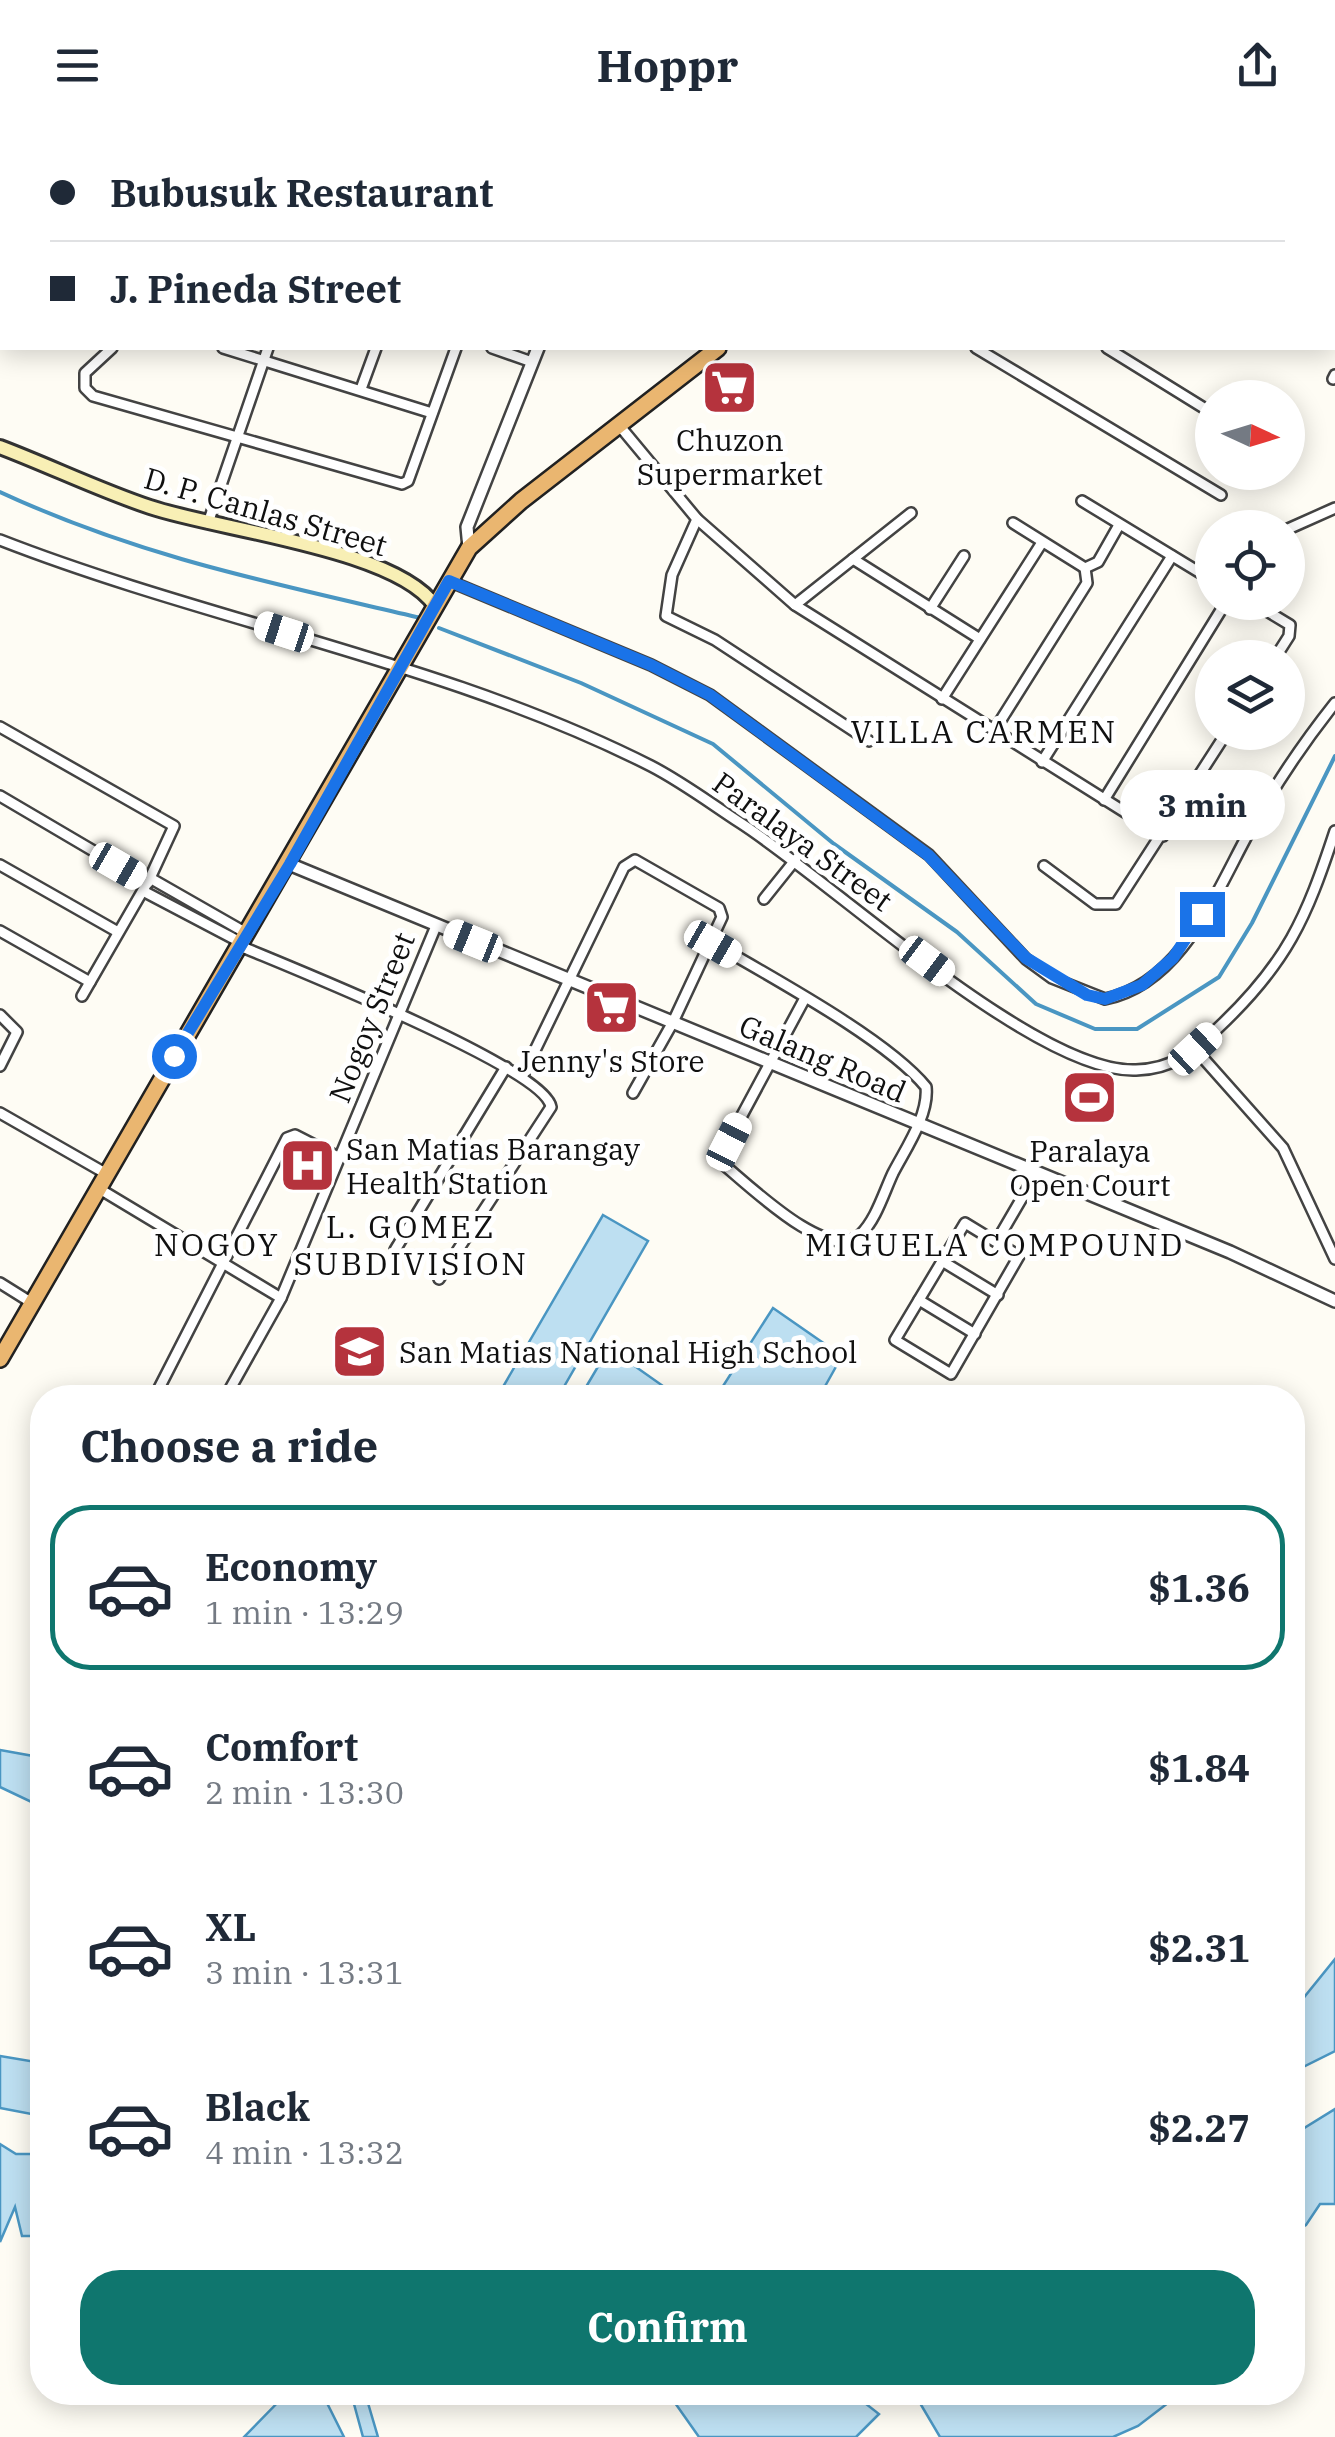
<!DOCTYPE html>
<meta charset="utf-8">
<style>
:root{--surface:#fff;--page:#f6f6f7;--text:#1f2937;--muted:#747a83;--line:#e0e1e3;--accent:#0f766e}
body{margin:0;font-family:"IBM Plex Serif",serif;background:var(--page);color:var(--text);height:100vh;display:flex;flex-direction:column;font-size:38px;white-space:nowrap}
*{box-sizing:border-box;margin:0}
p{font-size:32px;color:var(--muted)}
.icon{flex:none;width:55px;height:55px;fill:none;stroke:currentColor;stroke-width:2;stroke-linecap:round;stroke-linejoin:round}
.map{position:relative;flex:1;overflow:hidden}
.drawer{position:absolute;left:30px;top:1255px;width:1275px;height:1020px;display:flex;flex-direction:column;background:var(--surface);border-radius:40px;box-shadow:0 5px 25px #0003}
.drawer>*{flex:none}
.hud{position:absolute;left:0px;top:0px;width:1335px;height:220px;box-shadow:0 5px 25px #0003;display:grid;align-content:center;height:220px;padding:0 50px;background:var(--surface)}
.needle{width:65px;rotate:94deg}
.buttons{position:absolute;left:1195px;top:250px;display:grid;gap:20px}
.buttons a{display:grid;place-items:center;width:110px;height:110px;border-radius:50%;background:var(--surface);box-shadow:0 5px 25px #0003;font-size:50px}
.end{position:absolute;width:45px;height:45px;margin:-22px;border:12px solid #1a73e8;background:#fff;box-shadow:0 0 0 5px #fff}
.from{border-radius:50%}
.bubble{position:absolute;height:70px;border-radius:35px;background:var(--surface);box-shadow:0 5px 25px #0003;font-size:32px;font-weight:800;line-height:70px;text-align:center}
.car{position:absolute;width:30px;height:60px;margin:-30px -15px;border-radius:12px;box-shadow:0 0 8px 2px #0007;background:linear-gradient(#fff 24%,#345 0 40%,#fff 0 76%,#345 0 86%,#fff 0)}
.hud b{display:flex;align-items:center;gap:35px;height:95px;font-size:38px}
.hud b+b{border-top:2px solid var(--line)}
.hud i{width:25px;height:25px;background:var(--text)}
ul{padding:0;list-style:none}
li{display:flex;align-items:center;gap:30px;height:165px;margin:0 20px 15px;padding:0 30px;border:5px solid transparent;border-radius:40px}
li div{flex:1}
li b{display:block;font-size:38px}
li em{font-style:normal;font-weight:800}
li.current{border-color:var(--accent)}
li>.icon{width:90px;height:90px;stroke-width:1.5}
h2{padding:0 50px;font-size:45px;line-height:120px}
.button{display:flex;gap:20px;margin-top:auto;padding:20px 50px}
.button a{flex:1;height:115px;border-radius:40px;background:var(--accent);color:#fff;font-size:40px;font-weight:800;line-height:115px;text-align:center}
header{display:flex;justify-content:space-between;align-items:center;height:130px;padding:0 50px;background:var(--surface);font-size:45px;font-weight:800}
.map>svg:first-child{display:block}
.pitch{fill:#e5eed1}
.water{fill:#bddff1;stroke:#4a96c2;stroke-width:2.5}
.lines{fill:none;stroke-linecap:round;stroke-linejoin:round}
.stream{stroke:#4a96c2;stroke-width:4}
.minor-casing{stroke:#434343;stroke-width:14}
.tertiary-casing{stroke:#434343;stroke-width:16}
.secondary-casing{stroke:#323232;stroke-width:18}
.trunk-casing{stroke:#212121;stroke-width:20}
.minor{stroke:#fff;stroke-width:9}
.tertiary{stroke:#fff;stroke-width:11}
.secondary{stroke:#f8efb5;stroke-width:12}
.trunk{stroke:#eab670;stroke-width:15}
.route{stroke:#1a73e8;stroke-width:12}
.labels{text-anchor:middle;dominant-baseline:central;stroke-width:10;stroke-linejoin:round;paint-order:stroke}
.poi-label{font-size:30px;fill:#101010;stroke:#fff}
.street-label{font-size:30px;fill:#101010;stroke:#fff}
.neighbourhood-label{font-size:32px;letter-spacing:2.5px;fill:#101010;stroke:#fff}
</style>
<header><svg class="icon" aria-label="menu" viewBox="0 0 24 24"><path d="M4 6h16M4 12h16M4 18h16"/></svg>Hoppr<svg class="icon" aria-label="share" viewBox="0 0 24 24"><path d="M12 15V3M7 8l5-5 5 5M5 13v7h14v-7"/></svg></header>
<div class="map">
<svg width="1335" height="2307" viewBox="0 0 1335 2307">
<rect width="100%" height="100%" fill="#fefcf4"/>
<!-- pitch -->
<polygon class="pitch" points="1087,942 1108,949 1092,994 1071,986"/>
<!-- water -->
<g class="water">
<polygon points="603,1085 648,1111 558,1267 497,1267"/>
<polygon points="773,1178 842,1226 819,1267 716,1267"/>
<polygon points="609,1218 663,1256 656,1267 580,1267"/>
<polygon points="0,1620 33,1626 42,1640 42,1677 0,1657"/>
<polygon points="1335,1829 1335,1921 1293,1942 1293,1881"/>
<polygon points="0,1926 42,1933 42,1986 0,1978"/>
<polygon points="1335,1979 1335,2074 1320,2074 1306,2095 1293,2102 1293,2005"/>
<polygon points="0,2014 16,2024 42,2024 42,2123 31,2106 22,2106 15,2077 0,2112"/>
<polygon points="288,2262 322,2263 344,2307 244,2307"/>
<polygon points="351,2263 365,2263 378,2307 363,2307"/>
<polygon points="668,2263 862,2263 861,2270 879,2284 856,2307 699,2307"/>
<polygon points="914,2263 1181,2263 1138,2296 1113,2307 940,2307"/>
</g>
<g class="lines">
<!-- stream -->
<g class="stream">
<path d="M0,362C140,427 272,453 421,488"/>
<polyline points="439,498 581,553 713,614 834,714 957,802 1036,874 1095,899 1137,899 1219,847 1252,793 1335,626"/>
</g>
<defs>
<g id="minor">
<polyline points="16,0 18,2"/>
<polyline points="140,0 142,2"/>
<polyline points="334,2 336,0"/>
<polyline points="443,2 445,0"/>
<polyline points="0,82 2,80"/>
<polyline points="1332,140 1335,141"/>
<polyline points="1332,208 1335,209"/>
<polyline points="112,218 85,243 85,258 93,266 402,354 408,351 456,218"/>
<polyline points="223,218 432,283"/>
<polyline points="492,218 532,232"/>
<polyline points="976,218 1221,365"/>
<polyline points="1107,218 1212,283"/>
<polyline points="1333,249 1335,245"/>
<polyline points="361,259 376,218"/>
<polyline points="618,294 697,389 795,475 1163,706"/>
<polyline points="1082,371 1212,450"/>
<polyline points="697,389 672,445 666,486 715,510 869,611"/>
<polyline points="208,393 268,218"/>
<polyline points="1013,393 1085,438 1098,432 1119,395"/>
<polyline points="1288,399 1335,378"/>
<path d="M0,410C213,493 446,532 651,636C682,652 710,673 739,692C829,749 1036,944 1136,940C1173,939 1193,922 1218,898C1287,833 1306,789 1335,701"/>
<polyline points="853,429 980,509"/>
<path d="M449,451L651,535L710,565L929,725L1026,829L1052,848L1105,869C1189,852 1221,746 1261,681C1283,643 1308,607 1335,573"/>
<polyline points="1252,472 1290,495 1289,506 1275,528"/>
<polyline points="795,475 911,383"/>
<polyline points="930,479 964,426"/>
<polyline points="942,569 1041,414"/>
<polyline points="0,597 174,696 150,748 82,866"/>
<polyline points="994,601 1087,453 1085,438"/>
<polyline points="1042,632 1172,426"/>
<polyline points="0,666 148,753"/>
<polyline points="1104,670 1226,472"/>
<polyline points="0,735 118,802"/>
<polyline points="1044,736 1095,774 1116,774 1227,602"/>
<polyline points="150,748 248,804"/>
<polyline points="143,761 242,813"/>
<polyline points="764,769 796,729"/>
<polyline points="0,801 90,852"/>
<path d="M713,813C769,846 887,909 926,957C929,985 906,1018 893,1043C884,1062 876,1090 860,1105C827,1134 746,1052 718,1030L805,868"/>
<path d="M240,816C287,836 545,938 551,977L439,1149"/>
<polyline points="0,885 17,902 0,936"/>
<polyline points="1195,919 1283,1018 1335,1129"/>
<polyline points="523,945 624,737 635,730 719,778 722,787 673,892 633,963"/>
<polyline points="0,983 105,1043"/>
<polyline points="98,1058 281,1168"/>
<polygon points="965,1093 1019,1126 951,1244 895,1210"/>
<polyline points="998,1109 1037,1042"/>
<polyline points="395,1120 506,937"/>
<polyline points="942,1131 998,1165"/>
<polyline points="0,1153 32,1173"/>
<polyline points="919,1170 975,1204"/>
<polyline points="154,1268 287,1008 295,1005 340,1028"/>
<polyline points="225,1268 281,1168 436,796"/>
</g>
<g id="tertiary">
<polyline points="624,2 625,0"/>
<polyline points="469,418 467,397 538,218"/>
<polyline points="289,734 1230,1122 1335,1171"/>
</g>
<path id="secondary" d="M0,317C50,336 99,360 150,377C218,400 397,419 435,476"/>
<g id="trunk">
<polyline points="999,2 1002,0"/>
<polyline points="0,1229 469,418 521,371 718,218"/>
</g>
</defs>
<!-- minor casing -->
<use href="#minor" class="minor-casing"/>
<!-- tertiary casing -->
<use href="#tertiary" class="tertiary-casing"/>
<!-- secondary casing -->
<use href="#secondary" class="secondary-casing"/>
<!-- trunk casing -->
<use href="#trunk" class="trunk-casing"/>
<!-- minor -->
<use href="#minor" class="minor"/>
<!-- tertiary -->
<use href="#tertiary" class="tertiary"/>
<!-- secondary -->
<use href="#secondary" class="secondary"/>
<!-- trunk -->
<use href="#trunk" class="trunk"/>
</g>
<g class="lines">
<!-- route -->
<polyline class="route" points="174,926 290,734 449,451 651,535 710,565 928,725 1026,828 1087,865 1105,869 1142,855 1173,828 1202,784"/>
</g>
<!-- icons -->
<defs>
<symbol id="supermarket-square" viewBox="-11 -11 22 22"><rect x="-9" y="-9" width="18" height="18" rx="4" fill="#b5333d" stroke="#fff"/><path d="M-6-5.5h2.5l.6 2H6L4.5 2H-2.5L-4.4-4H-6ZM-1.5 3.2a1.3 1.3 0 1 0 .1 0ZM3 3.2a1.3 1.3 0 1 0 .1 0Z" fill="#fff"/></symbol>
<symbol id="stadium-square" viewBox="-11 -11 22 22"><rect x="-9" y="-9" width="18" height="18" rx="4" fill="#b5333d" stroke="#fff"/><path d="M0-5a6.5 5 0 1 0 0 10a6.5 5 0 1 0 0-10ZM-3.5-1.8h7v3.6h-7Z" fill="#fff"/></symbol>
<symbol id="hospital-square" viewBox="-11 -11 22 22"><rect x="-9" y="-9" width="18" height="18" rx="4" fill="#b5333d" stroke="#fff"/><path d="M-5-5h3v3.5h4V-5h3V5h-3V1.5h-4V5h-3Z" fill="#fff"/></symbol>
<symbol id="school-square" viewBox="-11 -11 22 22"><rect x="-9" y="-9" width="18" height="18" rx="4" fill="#b5333d" stroke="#fff"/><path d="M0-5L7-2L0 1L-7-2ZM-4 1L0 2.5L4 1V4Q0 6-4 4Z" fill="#fff"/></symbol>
</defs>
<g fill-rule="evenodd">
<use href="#supermarket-square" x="698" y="226" width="63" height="63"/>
<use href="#supermarket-square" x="580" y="846" width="63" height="63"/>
<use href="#stadium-square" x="1058" y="936" width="63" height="63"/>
<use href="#hospital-square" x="276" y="1004" width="63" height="63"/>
<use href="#school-square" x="328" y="1190" width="63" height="63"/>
</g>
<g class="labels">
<!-- poi labels -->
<g class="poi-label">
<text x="730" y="309">Chuzon<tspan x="730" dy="34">Supermarket</tspan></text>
<text x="611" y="930">Jenny's Store</text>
<text x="346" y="1018" text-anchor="start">San Matias Barangay<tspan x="346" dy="34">Health Station</tspan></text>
<text x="1090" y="1020">Paralaya<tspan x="1090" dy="34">Open Court</tspan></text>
<text x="399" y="1221" text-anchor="start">San Matias National High School</text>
</g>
<!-- street labels -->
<g class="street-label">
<text transform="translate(266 381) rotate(16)">D. P. Canlas Street</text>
<text transform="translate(803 711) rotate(36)">Paralaya Street</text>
<text transform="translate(371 887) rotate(-68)">Nogoy Street</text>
<text transform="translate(823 928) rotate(23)">Galang Road</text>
</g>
<!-- neighbourhood labels -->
<g class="neighbourhood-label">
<text x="984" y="601">VILLA CARMEN</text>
<text x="411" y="1096">L. GOMEZ<tspan x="411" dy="37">SUBDIVISION</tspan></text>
<text x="217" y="1114">NOGOY</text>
<text x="995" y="1114">MIGUELA COMPOUND</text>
</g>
</g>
</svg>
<div class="buttons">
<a><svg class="needle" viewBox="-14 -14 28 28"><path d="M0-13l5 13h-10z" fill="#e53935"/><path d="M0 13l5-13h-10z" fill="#747a83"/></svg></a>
<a><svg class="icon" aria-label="locate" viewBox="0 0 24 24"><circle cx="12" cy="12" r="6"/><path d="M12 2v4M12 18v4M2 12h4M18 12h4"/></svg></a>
<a><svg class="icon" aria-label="layers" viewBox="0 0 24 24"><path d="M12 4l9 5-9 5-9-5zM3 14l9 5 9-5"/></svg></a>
</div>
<i class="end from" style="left:174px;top:926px"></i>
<i class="end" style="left:1202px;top:784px"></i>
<div class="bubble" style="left:1120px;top:640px;width:165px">3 min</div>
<i class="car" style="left:284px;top:502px;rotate:288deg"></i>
<i class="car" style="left:118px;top:736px;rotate:120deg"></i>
<i class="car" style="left:473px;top:811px;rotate:292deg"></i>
<i class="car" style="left:713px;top:814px;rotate:120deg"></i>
<i class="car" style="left:927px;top:831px;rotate:127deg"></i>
<i class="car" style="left:1195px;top:919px;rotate:47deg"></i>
<i class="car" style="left:729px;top:1012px;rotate:27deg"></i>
<div class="hud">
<b><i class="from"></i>Bubusuk Restaurant</b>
<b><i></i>J. Pineda Street</b>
</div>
<section class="drawer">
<h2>Choose a ride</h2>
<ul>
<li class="current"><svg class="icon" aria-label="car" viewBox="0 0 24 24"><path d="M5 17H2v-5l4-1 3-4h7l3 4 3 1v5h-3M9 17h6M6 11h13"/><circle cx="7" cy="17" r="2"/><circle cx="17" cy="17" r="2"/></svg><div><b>Economy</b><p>1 min · 13:29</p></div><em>$1.36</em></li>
<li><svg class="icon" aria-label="car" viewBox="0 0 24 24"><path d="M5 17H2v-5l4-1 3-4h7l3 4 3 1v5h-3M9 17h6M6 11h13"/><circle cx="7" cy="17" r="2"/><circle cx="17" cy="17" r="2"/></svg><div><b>Comfort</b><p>2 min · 13:30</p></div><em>$1.84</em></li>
<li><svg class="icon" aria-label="car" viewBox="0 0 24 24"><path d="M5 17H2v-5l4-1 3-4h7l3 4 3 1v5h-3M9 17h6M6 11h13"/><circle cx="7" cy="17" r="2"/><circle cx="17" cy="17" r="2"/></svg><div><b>XL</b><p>3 min · 13:31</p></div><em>$2.31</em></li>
<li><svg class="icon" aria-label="car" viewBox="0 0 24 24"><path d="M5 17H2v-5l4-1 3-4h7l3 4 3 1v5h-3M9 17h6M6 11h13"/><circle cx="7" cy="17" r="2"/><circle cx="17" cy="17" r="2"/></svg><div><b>Black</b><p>4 min · 13:32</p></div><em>$2.27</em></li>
</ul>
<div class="button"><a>Confirm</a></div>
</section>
</div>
